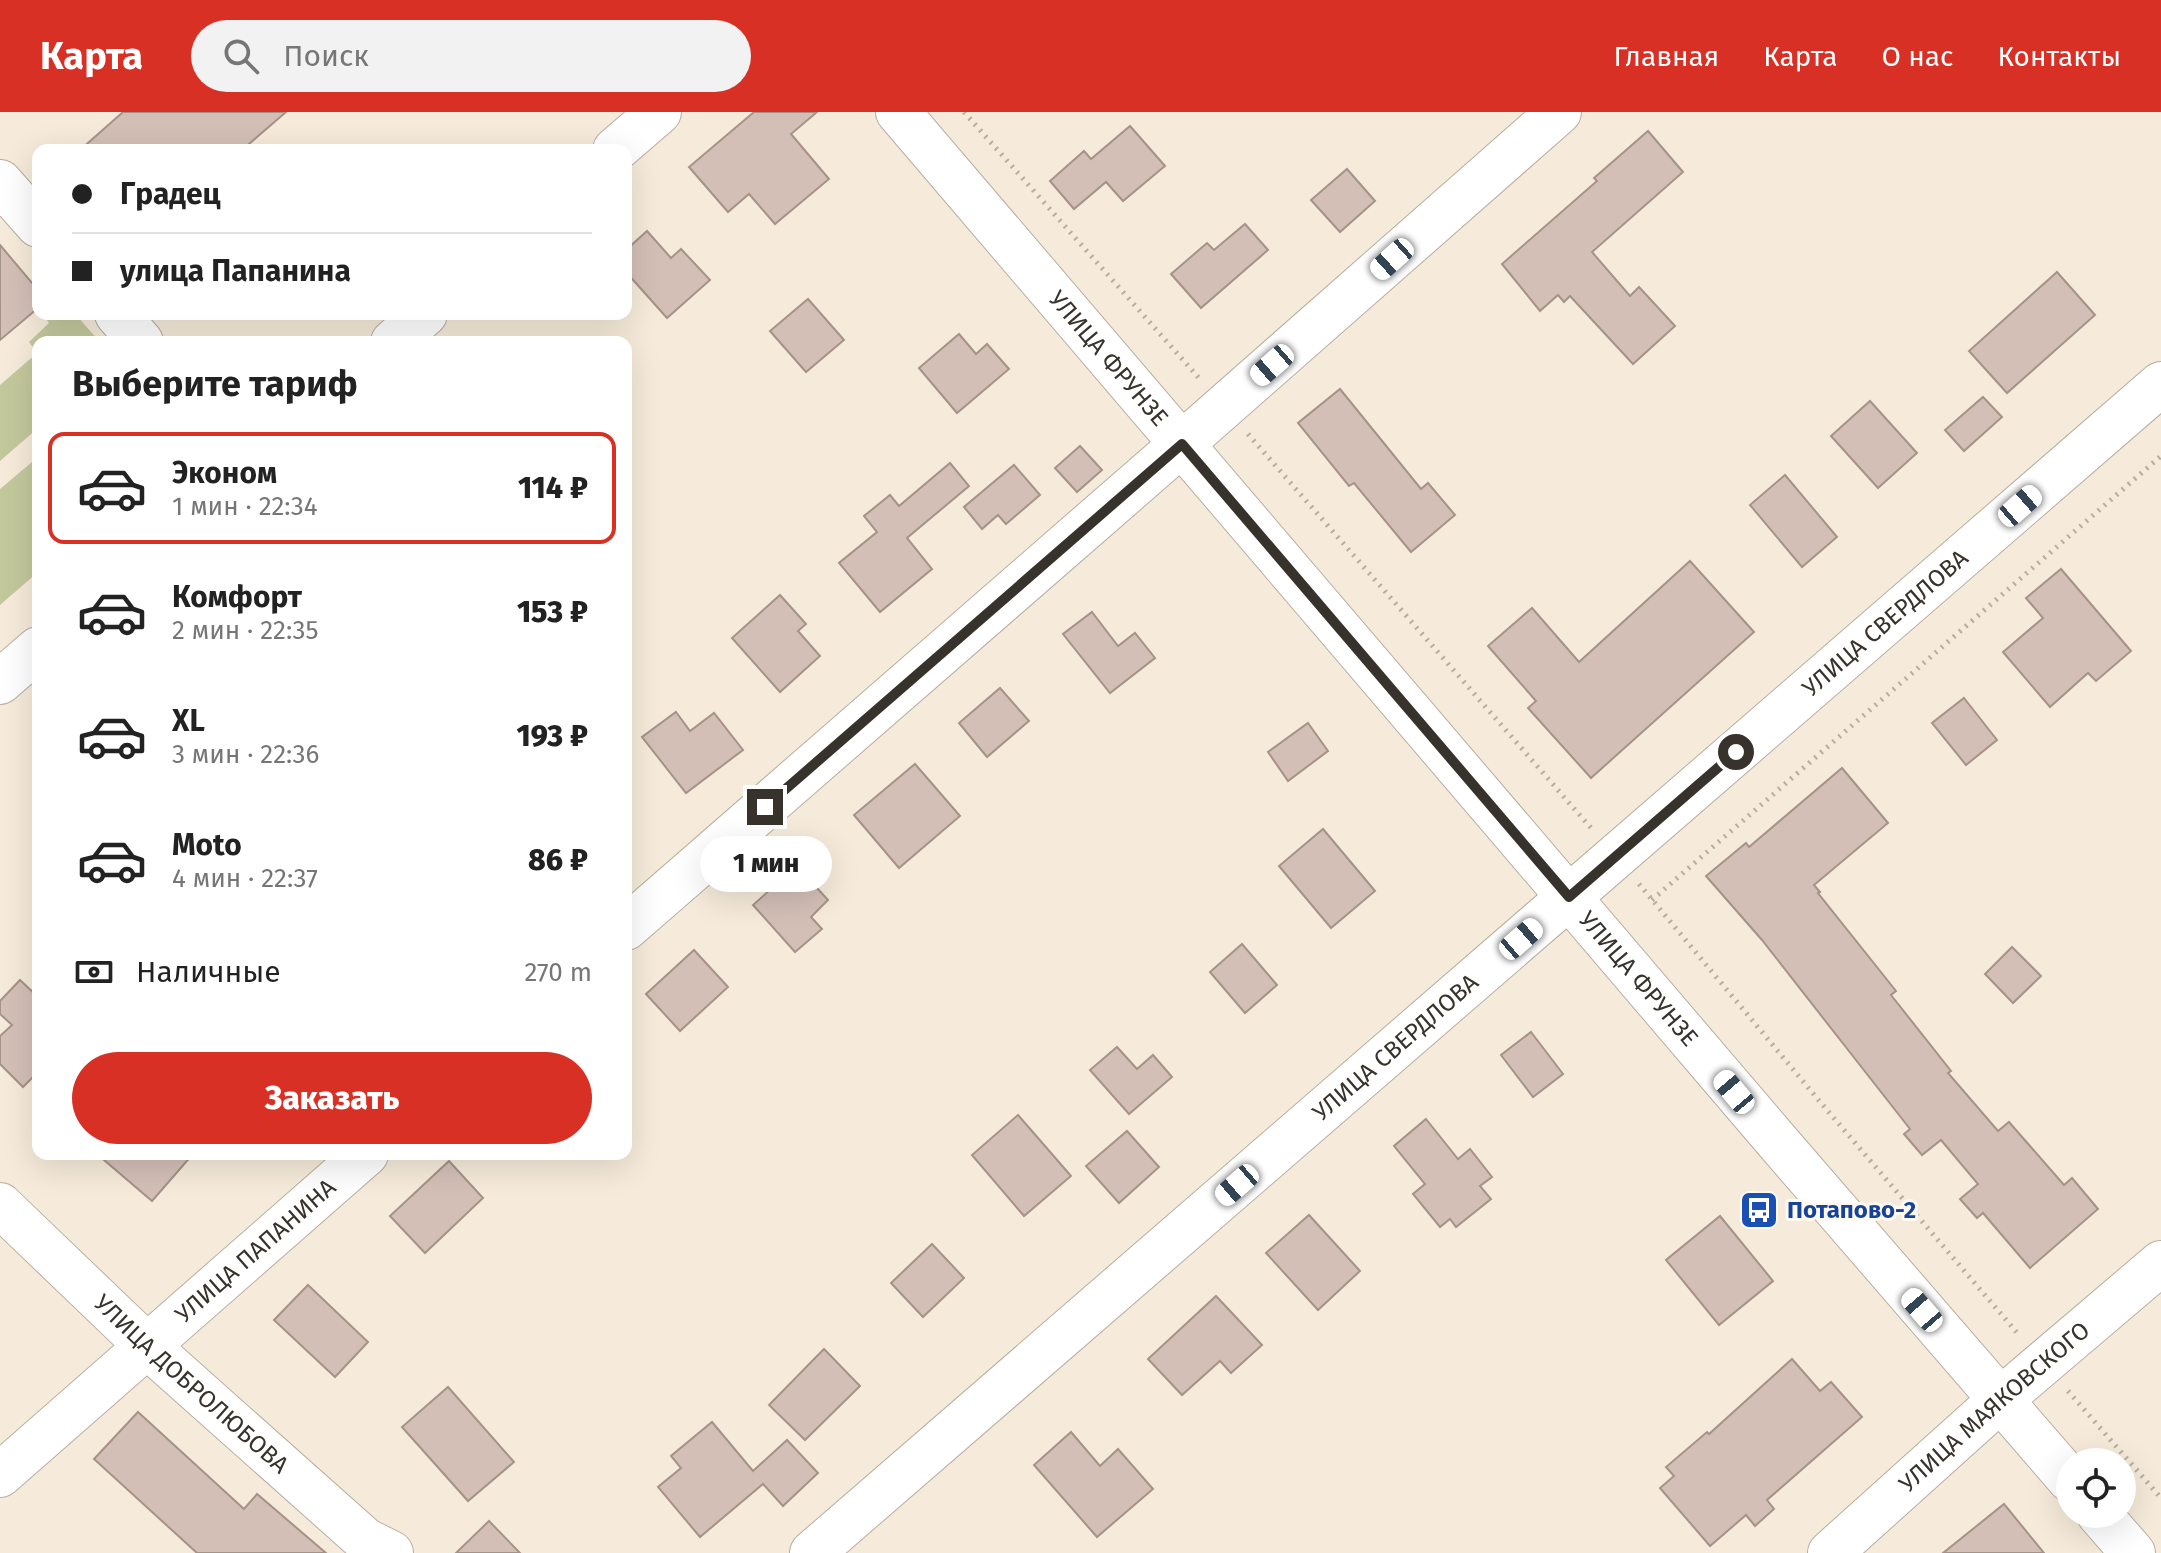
<!DOCTYPE html>
<html lang="ru">
<meta charset="utf-8">
<style>
:root{--surface:#fff;--page:#f2f2f2;--text:#222;--muted:#767676;--line:#e0e0e0;--accent:#d93025}
body{margin:0;font-family:"Fira Sans",sans-serif;background:var(--page);color:var(--text);height:100vh;display:flex;flex-direction:column;font-size:30px;white-space:nowrap}
*{box-sizing:border-box;margin:0}
p{font-size:26px;color:var(--muted)}
.icon{flex:none;width:44px;height:44px;fill:none;stroke:currentColor;stroke-width:2;stroke-linecap:round;stroke-linejoin:round}
.map{position:relative;flex:1;overflow:hidden}
.drawer{position:absolute;left:32px;top:224px;width:600px;height:824px;display:flex;flex-direction:column;background:var(--surface);border-radius:16px;box-shadow:0 8px 32px #0002}
.drawer>*{flex:none}
.guide{position:absolute;left:32px;top:32px;width:600px;height:176px;border-radius:16px;box-shadow:0 8px 32px #0002;display:grid;align-content:center;height:176px;padding:0 40px;background:var(--surface)}
.fabs{position:absolute;left:2056px;top:1336px;display:grid;gap:16px}
.fabs a{display:grid;place-items:center;width:80px;height:80px;border-radius:50%;background:var(--surface);box-shadow:0 8px 32px #0002;font-size:40px}
.end{position:absolute;width:36px;height:36px;margin:-18px;border:10px solid #37332c;background:#fff;box-shadow:0 0 0 4px #fff}
.from{border-radius:50%}
.bubble{position:absolute;height:56px;border-radius:28px;background:var(--surface);box-shadow:0 8px 32px #0002;font-size:26px;font-weight:800;line-height:56px;text-align:center}
.car{position:absolute;width:24px;height:48px;margin:-24px -12px;border-radius:10px;box-shadow:0 0 6px 2px #0007;background:linear-gradient(#fff 24%,#345 0 40%,#fff 0 76%,#345 0 86%,#fff 0)}
.guide b{display:flex;align-items:center;gap:28px;height:76px;font-size:30px}
.guide b+b{border-top:2px solid var(--line)}
.guide i{width:20px;height:20px;background:var(--text)}
ul{padding:0;list-style:none}
li{display:flex;align-items:center;gap:24px;height:112px;margin:0 16px 12px;padding:0 24px;border:4px solid transparent;border-radius:16px}
li div{flex:1}
li b{display:block;font-size:30px}
li em{font-style:normal;font-weight:800}
li.current{border-color:var(--accent)}
li>.icon{width:72px;height:72px;stroke-width:1.5}
h2{padding:0 40px;font-size:36px;line-height:96px}
.pay{display:flex;align-items:center;gap:20px;height:88px;padding:0 40px;font-size:30px}
.pay p{margin-inline-start:auto}
.action{display:flex;gap:16px;margin-top:auto;padding:16px 40px}
.action a{flex:1;height:92px;border-radius:48px;background:var(--accent);color:#fff;font-size:32px;font-weight:800;line-height:92px;text-align:center}
header{display:flex;align-items:center;gap:48px;box-sizing:border-box;height:112px;padding:0 40px;background:var(--accent);color:#fff}
header strong{font-size:38px}
nav{display:flex;gap:44px;margin-inline-start:auto;font-size:28px}
.search{width:560px;height:72px;background:var(--page);display:flex;align-items:center;gap:20px;box-sizing:border-box;padding:0 28px;border-radius:44px;color:var(--muted);font-size:30px}
.map>svg:first-child{display:block}
.green{fill:#c3c89c}
.building{fill:#d3bfb6;stroke:#a59289;stroke-width:2}
.lines{fill:none;stroke-linecap:round;stroke-linejoin:round}
.minor-casing{stroke:#b8ae9e;stroke-width:46}
.major-casing{stroke:#b8ae9e;stroke-width:46}
.path{stroke:#b6aea0;stroke-width:5;stroke-dasharray:2 6;stroke-linecap:butt}
.minor{stroke:#fff;stroke-width:44}
.major{stroke:#fff;stroke-width:44}
.route{stroke:#37332c;stroke-width:10}
.labels{text-anchor:middle;dominant-baseline:central;stroke-width:6;stroke-linejoin:round;paint-order:stroke}
.street-label{font-size:24px;fill:#37332c;stroke:#fefaf2}
.transit-label{font-size:24px;font-weight:bold;fill:#164399;stroke:#fefaf2;text-anchor:start}
</style>
<header>
<strong>Карта</strong>
<div class="search"><svg class="icon" aria-label="search" viewBox="0 0 24 24"><circle cx="10" cy="10" r="6"/><path d="M15 15l6 6"/></svg>Поиск</div>
<nav><a>Главная</a><a>Карта</a><a>О нас</a><a>Контакты</a></nav>
</header>
<div class="map">
<svg width="2161" height="1441" viewBox="0 0 2161 1441">
<rect width="100%" height="100%" fill="#f6ebda"/>
<!-- green -->
<g class="green">
<polygon points="43,202 75,202 100,230 38,230 38,316 0,349 0,273 37,241 29,230 49,211"/>
<polygon points="38,345 38,460 0,493 0,377"/>
</g>
<!-- building -->
<g class="building">
<polygon points="123,0 286,0 242,38 80,38"/>
<polygon points="754,0 817,0 791,22 829,67 775,112 749,82 728,100 689,55"/>
<polygon points="1130,14 1165,54 1123,89 1106,70 1074,97 1050,69 1084,39 1091,47"/>
<polygon points="1648,19 1683,60 1592,140 1630,184 1639,175 1675,214 1633,252 1570,184 1564,190 1558,183 1540,199 1502,152 1597,69 1594,66"/>
<polygon points="1347,57 1375,89 1340,120 1311,88"/>
<polygon points="1245,112 1268,138 1201,196 1171,162 1207,131 1214,138"/>
<polygon points="647,119 671,146 681,137 710,168 667,206 626,160 626,138"/>
<polygon points="0,133 38,178 38,196 0,228"/>
<polygon points="2057,160 2095,203 2007,281 1969,239"/>
<polygon points="808,187 844,228 806,260 770,219"/>
<polygon points="959,222 976,242 987,232 1009,257 957,301 919,256"/>
<polygon points="1340,277 1421,377 1428,371 1455,403 1411,440 1354,371 1349,374 1298,311"/>
<polygon points="1983,285 2002,305 1964,339 1945,318"/>
<polygon points="1870,289 1917,341 1878,376 1831,324"/>
<polygon points="1080,334 1102,358 1077,380 1055,356"/>
<polygon points="950,351 969,374 907,426 932,457 880,500 839,451 877,420 864,404 890,383 899,394"/>
<polygon points="1014,353 1040,383 1006,412 998,403 982,417 964,395"/>
<polygon points="1785,363 1837,425 1802,455 1750,393"/>
<polygon points="1690,449 1754,520 1591,666 1528,596 1536,589 1488,534 1532,496 1579,550"/>
<polygon points="2061,457 2131,539 2096,569 2088,561 2050,595 2003,540 2043,506 2026,486"/>
<polygon points="780,483 806,512 798,519 820,544 780,580 732,526"/>
<polygon points="1092,500 1118,534 1135,521 1155,546 1110,581 1063,522"/>
<polygon points="1000,576 1029,609 987,645 959,611"/>
<polygon points="1964,586 1997,628 1966,653 1932,611"/>
<polygon points="676,600 690,619 714,601 743,638 686,681 642,625"/>
<polygon points="1308,611 1328,639 1288,669 1268,640"/>
<polygon points="915,652 960,704 899,756 854,703"/>
<polygon points="1842,656 1888,711 1814,773 1820,780 1818,781 1896,879 1891,883 1951,959 1948,961 1998,1019 2009,1010 2064,1073 2072,1066 2098,1097 2030,1156 1983,1101 1977,1106 1960,1087 1978,1072 1941,1028 1922,1043 1904,1022 1910,1017 1852,943 1762,828 1706,764 1746,731 1749,735"/>
<polygon points="1323,717 1375,779 1331,816 1279,754"/>
<polygon points="797,754 828,788 811,805 822,817 795,840 753,793"/>
<polygon points="1242,832 1277,873 1245,901 1210,860"/>
<polygon points="2012,835 2041,864 2013,891 1985,862"/>
<polygon points="694,838 728,875 680,919 646,882"/>
<polygon points="20,868 38,885 38,960 23,975 0,952 0,924 12,913 0,902 0,889"/>
<polygon points="1531,920 1563,962 1533,985 1501,943"/>
<polygon points="1117,935 1137,957 1153,943 1172,965 1129,1002 1090,958"/>
<polygon points="1018,1003 1071,1064 1024,1104 972,1043"/>
<polygon points="1426,1007 1458,1047 1470,1037 1492,1065 1480,1074 1491,1087 1456,1115 1450,1107 1440,1115 1413,1082 1425,1072 1394,1034"/>
<polygon points="1127,1019 1159,1055 1119,1091 1086,1054"/>
<polygon points="97,1042 193,1042 152,1089"/>
<polygon points="449,1049 483,1086 425,1141 390,1104"/>
<polygon points="1309,1103 1360,1159 1318,1198 1266,1141"/>
<polygon points="1720,1104 1773,1169 1719,1213 1666,1148"/>
<polygon points="932,1132 964,1166 923,1205 891,1171"/>
<polygon points="308,1173 368,1230 335,1265 274,1208"/>
<polygon points="1216,1184 1262,1233 1231,1261 1220,1249 1182,1283 1148,1247"/>
<polygon points="824,1237 860,1274 805,1328 769,1293"/>
<polygon points="1792,1247 1820,1279 1831,1270 1862,1305 1767,1388 1774,1397 1755,1414 1746,1403 1710,1434 1660,1376 1674,1364 1666,1355 1707,1320 1709,1322"/>
<polygon points="448,1275 514,1350 468,1389 402,1315"/>
<polygon points="138,1300 244,1397 257,1382 326,1441 197,1441 94,1347"/>
<polygon points="712,1310 753,1359 787,1328 818,1361 783,1394 763,1372 700,1425 658,1375 681,1356 671,1344"/>
<polygon points="1071,1320 1100,1354 1118,1337 1153,1377 1097,1425 1034,1353"/>
<polygon points="2004,1392 2044,1441 1943,1441"/>
<polygon points="489,1409 520,1441 456,1441"/>
</g>
<g class="lines">
<defs>
<g id="minor">
<polyline points="615,38 659,0"/>
<polyline points="0,70 38,113"/>
<polyline points="117,202 141,230"/>
<polyline points="393,230 425,202"/>
<polyline points="0,570 38,537"/>
<polyline points="626,816 1160,351 1559,0"/>
<path id="s1" d="M0,1093L146,1233L365,1428L391,1441"/>
<path id="s2" d="M0,1363L366,1042"/>
<path id="s3" d="M812,1441L2161,272"/>
<path id="s4" d="M1830,1441L2000,1288L2161,1151"/>
</g>
<g id="major">
<path id="s5" d="M898,0L1776,1028L2070,1368"/>
<polyline points="2099,1402 2133,1441"/>
</g>
</defs>
<!-- minor casing -->
<use href="#minor" class="minor-casing"/>
<!-- major casing -->
<use href="#major" class="major-casing"/>
<!-- path -->
<g class="path">
<polyline points="964,0 1199,266"/>
<polyline points="1248,322 1591,716"/>
<polyline points="1639,772 1821,991 2019,1223"/>
<polyline points="1652,788 2161,344"/>
<polyline points="2068,1279 2161,1386"/>
</g>
<!-- minor -->
<use href="#minor" class="minor"/>
<!-- major -->
<use href="#major" class="major"/>
</g>
<g class="lines">
<!-- route -->
<polyline class="route" points="765,695 1182,332 1569,785 1736,640"/>
</g>
<!-- icons -->
<defs>
<symbol id="bus-square" viewBox="-11 -11 22 22"><rect x="-9" y="-9" width="18" height="18" rx="4" fill="#1a4fb4" stroke="#fefaf2"/><path d="M-5-6H5V4H4V6H2V4H-2V6H-4V4H-5ZM-3.5-4V0h7V-4ZM-3.5 1.2v1.5H-2V1.2ZM2 1.2v1.5H3.5V1.2Z" fill="#fff"/></symbol>
</defs>
<g fill-rule="evenodd">
<use href="#bus-square" x="1737" y="1076" width="44" height="44"/>
</g>
<g class="labels">
<!-- street labels -->
<g class="street-label">
<text stroke="none"><textPath href="#s5" startOffset="324">УЛИЦА ФРУНЗЕ</textPath></text>
<text stroke="none"><textPath href="#s3" startOffset="1420">УЛИЦА СВЕРДЛОВА</textPath></text>
<text stroke="none"><textPath href="#s5" startOffset="1140">УЛИЦА ФРУНЗЕ</textPath></text>
<text stroke="none"><textPath href="#s3" startOffset="772">УЛИЦА СВЕРДЛОВА</textPath></text>
<text stroke="none"><textPath href="#s2" startOffset="340">УЛИЦА ПАПАНИНА</textPath></text>
<text stroke="none"><textPath href="#s1" startOffset="262">УЛИЦА ДОБРОЛЮБОВА</textPath></text>
<text stroke="none"><textPath href="#s4" startOffset="220">УЛИЦА МАЯКОВСКОГО</textPath></text>
</g>
<!-- transit labels -->
<g class="transit-label">
<text x="1787" y="1098">Потапово-2</text>
</g>
</g>
</svg>
<div class="fabs">
<a><svg class="icon" aria-label="locate" viewBox="0 0 24 24"><circle cx="12" cy="12" r="6"/><path d="M12 2v4M12 18v4M2 12h4M18 12h4"/></svg></a>
</div>
<i class="end from" style="left:1736px;top:640px"></i>
<i class="end" style="left:765px;top:695px"></i>
<div class="bubble" style="left:700px;top:724px;width:132px">1 мин</div>
<i class="car" style="left:1392px;top:147px;rotate:228deg"></i>
<i class="car" style="left:1272px;top:253px;rotate:229deg"></i>
<i class="car" style="left:2020px;top:394px;rotate:49deg"></i>
<i class="car" style="left:1521px;top:827px;rotate:49deg"></i>
<i class="car" style="left:1734px;top:980px;rotate:320deg"></i>
<i class="car" style="left:1237px;top:1073px;rotate:229deg"></i>
<i class="car" style="left:1922px;top:1198px;rotate:319deg"></i>
<div class="guide">
<b><i class="from"></i>Градец</b>
<b><i></i>улица Папанина</b>
</div>
<section class="drawer">
<h2>Выберите тариф</h2>
<ul>
<li class="current"><svg class="icon" aria-label="car" viewBox="0 0 24 24"><path d="M5 17H2v-5l4-1 3-4h7l3 4 3 1v5h-3M9 17h6M6 11h13"/><circle cx="7" cy="17" r="2"/><circle cx="17" cy="17" r="2"/></svg><div><b>Эконом</b><p>1 мин · 22:34</p></div><em>114 ₽</em></li>
<li><svg class="icon" aria-label="car" viewBox="0 0 24 24"><path d="M5 17H2v-5l4-1 3-4h7l3 4 3 1v5h-3M9 17h6M6 11h13"/><circle cx="7" cy="17" r="2"/><circle cx="17" cy="17" r="2"/></svg><div><b>Комфорт</b><p>2 мин · 22:35</p></div><em>153 ₽</em></li>
<li><svg class="icon" aria-label="car" viewBox="0 0 24 24"><path d="M5 17H2v-5l4-1 3-4h7l3 4 3 1v5h-3M9 17h6M6 11h13"/><circle cx="7" cy="17" r="2"/><circle cx="17" cy="17" r="2"/></svg><div><b>XL</b><p>3 мин · 22:36</p></div><em>193 ₽</em></li>
<li><svg class="icon" aria-label="car" viewBox="0 0 24 24"><path d="M5 17H2v-5l4-1 3-4h7l3 4 3 1v5h-3M9 17h6M6 11h13"/><circle cx="7" cy="17" r="2"/><circle cx="17" cy="17" r="2"/></svg><div><b>Moto</b><p>4 мин · 22:37</p></div><em>86 ₽</em></li>
</ul>
<div class="pay"><svg class="icon" aria-label="cash" viewBox="0 0 24 24"><path d="M3 7h18v10H3z"/><circle cx="12" cy="12" r="2"/></svg>Наличные<p>270 m</p></div>
<div class="action"><a>Заказать</a></div>
</section>
</div>
